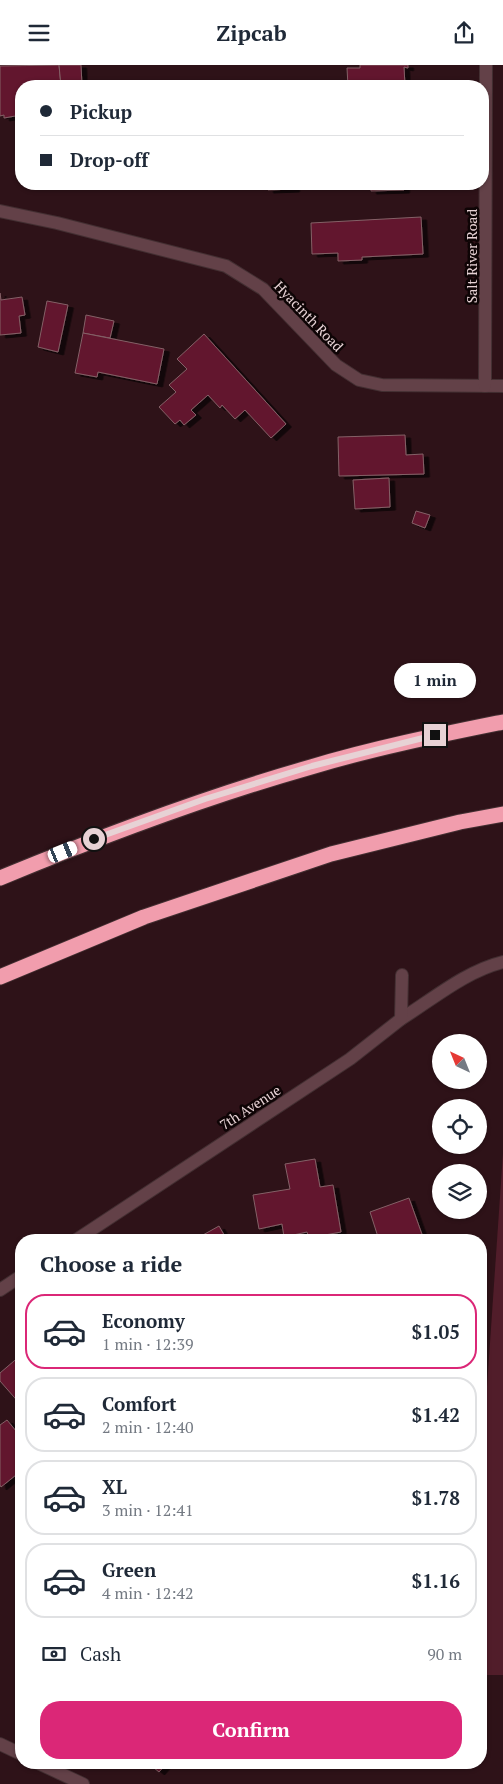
<!DOCTYPE html>
<meta charset="utf-8">
<style>
:root{--surface:#fff;--page:#f2f2f3;--text:#1f2937;--muted:#747a83;--line:#e0e1e3;--accent:#db2777}
body{margin:0;font-family:"PT Serif",serif;background:var(--page);color:var(--text);height:100vh;display:flex;flex-direction:column;font-size:19px;white-space:nowrap}
*{box-sizing:border-box;margin:0}
p{font-size:16px;color:var(--muted)}
.icon{flex:none;width:28px;height:28px;fill:none;stroke:currentColor;stroke-width:2;stroke-linecap:round;stroke-linejoin:round}
.map{position:relative;flex:1;overflow:hidden}
.drawer{position:absolute;left:15px;top:1169px;width:472px;height:535px;display:flex;flex-direction:column;background:var(--surface);border-radius:20px;box-shadow:0 1px 4px #0004}
.drawer>*{flex:none}
.hud{position:absolute;left:15px;top:15px;width:474px;height:110px;border-radius:20px;box-shadow:0 1px 4px #0004;display:grid;align-content:center;height:110px;padding:0 25px;background:var(--surface)}
.needle{width:32px;rotate:317deg}
.controls{position:absolute;left:432px;top:969px;display:grid;gap:10px}
.controls a{display:grid;place-items:center;width:55px;height:55px;border-radius:50%;background:var(--surface);box-shadow:0 1px 4px #0004;font-size:25px}
.end{position:absolute;width:22px;height:22px;margin:-11px;border:6px solid #e7d2d5;background:#111;box-shadow:0 0 0 2px #111}
.from{border-radius:50%}
.bubble{position:absolute;height:35px;border-radius:18px;background:var(--surface);box-shadow:0 1px 4px #0004;font-size:16px;font-weight:700;line-height:35px;text-align:center}
.car{position:absolute;width:15px;height:30px;margin:-15px -8px;border-radius:6px;box-shadow:0 0 4px 1px #0007;background:linear-gradient(#fff 24%,#345 0 40%,#fff 0 76%,#345 0 86%,#fff 0)}
.hud b{display:flex;align-items:center;gap:18px;height:48px;font-size:19px}
.hud b+b{border-top:1px solid var(--line)}
.hud i{width:12px;height:12px;background:var(--text)}
ul{padding:0;list-style:none}
li{display:flex;align-items:center;gap:15px;height:75px;margin:0 10px 8px;padding:0 15px;border:2px solid var(--line);border-radius:20px}
li div{flex:1}
li b{display:block;font-size:19px}
li em{font-style:normal;font-weight:700}
li.on{border-color:var(--accent)}
li>.icon{width:45px;height:45px;stroke-width:1.5}
h2{padding:0 25px;font-size:22px;line-height:60px}
.pay{display:flex;align-items:center;gap:12px;height:55px;padding:0 25px;font-size:19px}
.pay p{margin-inline-start:auto}
.primary-button{display:flex;gap:10px;margin-top:auto;padding:10px 25px}
.primary-button a{flex:1;height:58px;border-radius:20px;background:var(--accent);color:#fff;font-size:20px;font-weight:700;line-height:58px;text-align:center}
header{display:flex;justify-content:space-between;align-items:center;height:65px;padding:0 25px;background:var(--surface);font-size:22px;font-weight:700}
.map>svg:first-child{display:block}
.green{fill:#511d2a}
.building{fill:#62152d;stroke:#846167;filter:url(#shadow)}
.lines{fill:none;stroke-linecap:round;stroke-linejoin:round}
.minor-casing{stroke:#432f32;stroke-width:14}
.highway-casing{stroke:#432f32;stroke-width:17}
.minor{stroke:#634148;stroke-width:12}
.highway{stroke:#f19dad;stroke-width:15}
.route{stroke:#e7d2d5;stroke-width:6}
.labels{text-anchor:middle;dominant-baseline:central;stroke-width:5;stroke-linejoin:round;paint-order:stroke}
.street-label{font-size:14px;fill:#e7d2d5;stroke:#0e0405}
</style>
<header><svg class="icon" aria-label="menu" viewBox="0 0 24 24"><path d="M4 6h16M4 12h16M4 18h16"/></svg>Zipcab<svg class="icon" aria-label="share" viewBox="0 0 24 24"><path d="M12 15V3M7 8l5-5 5 5M5 13v7h14v-7"/></svg></header>
<div class="map">
<svg width="503" height="1719" viewBox="0 0 503 1719">
<defs>
<filter id="shadow"><feDropShadow dx="5.5" dy="3" stdDeviation="0" flood-color="#0009"/></filter>
</defs>
<rect width="100%" height="100%" fill="#2e1218"/>
<!-- green -->
<polygon class="green" points="503,1088 503,1610 481,1610 481,1409"/>
<!-- building -->
<g class="building">
<polygon points="59,0 61,21 21,21 21,50 4,53 4,50 0,51 0,1"/>
<polygon points="59,0 81,0 82,21 61,21"/>
<polygon points="360,0 408,0 408,3 404,2 405,21 348,21 347,3 360,3"/>
<polygon points="268,119 294,119 294,124 268,125"/>
<polygon points="371,119 404,119 404,125 371,126"/>
<polygon points="421,152 423,189 362,192 362,195 338,196 338,188 312,189 311,158"/>
<polygon points="0,228 1,235 22,232 25,250 19,251 21,268 0,270"/>
<polygon points="47,236 68,240 58,287 38,282"/>
<polygon points="86,250 114,256 110,273 83,268"/>
<polygon points="83,268 164,284 157,319 98,307 97,312 75,308"/>
<polygon points="204,269 286,359 271,373 245,345 235,354 222,340 220,343 208,330 191,345 196,350 184,360 180,355 175,359 159,342 176,327 169,320 187,304 177,294"/>
<polygon points="405,370 406,390 423,389 424,409 339,411 338,372"/>
<polygon points="389,413 390,442 355,444 353,415"/>
<polygon points="416,446 430,450 425,463 412,458"/>
<polygon points="315,1094 320,1122 333,1120 341,1167 309,1173 307,1167 284,1172 282,1159 259,1164 253,1130 290,1124 285,1099"/>
<polygon points="409,1133 424,1175 379,1175 370,1147"/>
<polygon points="219,1161 227,1175 194,1175"/>
<polygon points="21,1283 21,1340 0,1316 0,1308 21,1290 17,1286"/>
<polygon points="7,1355 21,1372 21,1406 1,1422 0,1420 0,1360"/>
<polygon points="148,1698 167,1698 159,1707"/>
</g>
<g class="lines">
<defs>
<g id="minor">
<polyline points="0,146 57,158 226,201 263,224 336,300 359,315 382,320 503,321"/>
<polyline points="485,321 486,0"/>
<path d="M401,954C433,934 466,906 503,897"/>
<polyline points="76,1175 350,994 401,954 402,910"/>
<polyline points="0,1225 21,1211"/>
<polyline points="0,1679 21,1689"/>
<polyline points="38,1698 83,1719"/>
</g>
<g id="highway">
<path d="M0,813C102,771 205,732 311,702C374,683 439,670 503,657"/>
<polyline points="0,912 144,852 331,789 460,757 503,749"/>
</g>
</defs>
<!-- minor casing -->
<use href="#minor" class="minor-casing"/>
<!-- highway casing -->
<use href="#highway" class="highway-casing"/>
<!-- minor -->
<use href="#minor" class="minor"/>
<!-- highway -->
<use href="#highway" class="highway"/>
</g>
<g class="lines">
<!-- route -->
<polyline class="route" points="94,774 205,734 312,701 435,670"/>
</g>
<g class="labels">
<!-- street labels -->
<g class="street-label">
<text transform="translate(471 191) rotate(-90)">Salt River Road</text>
<text transform="translate(309 251) rotate(46)">Hyacinth Road</text>
<text transform="translate(250 1042) rotate(-33)">7th Avenue</text>
</g>
</g>
</svg>
<div class="controls">
<a><svg class="needle" viewBox="-14 -14 28 28"><path d="M0-13l5 13h-10z" fill="#e53935"/><path d="M0 13l5-13h-10z" fill="#747a83"/></svg></a>
<a><svg class="icon" aria-label="locate" viewBox="0 0 24 24"><circle cx="12" cy="12" r="6"/><path d="M12 2v4M12 18v4M2 12h4M18 12h4"/></svg></a>
<a><svg class="icon" aria-label="layers" viewBox="0 0 24 24"><path d="M12 4l9 5-9 5-9-5zM3 14l9 5 9-5"/></svg></a>
</div>
<i class="end from" style="left:94px;top:774px"></i>
<i class="end" style="left:435px;top:670px"></i>
<div class="bubble" style="left:394px;top:598px;width:82px">1 min</div>
<i class="car" style="left:63px;top:787px;rotate:68deg"></i>
<div class="hud">
<b><i class="from"></i>Pickup</b>
<b><i></i>Drop-off</b>
</div>
<section class="drawer">
<h2>Choose a ride</h2>
<ul>
<li class="on"><svg class="icon" aria-label="car" viewBox="0 0 24 24"><path d="M5 17H2v-5l4-1 3-4h7l3 4 3 1v5h-3M9 17h6M6 11h13"/><circle cx="7" cy="17" r="2"/><circle cx="17" cy="17" r="2"/></svg><div><b>Economy</b><p>1 min · 12:39</p></div><em>$1.05</em></li>
<li><svg class="icon" aria-label="car" viewBox="0 0 24 24"><path d="M5 17H2v-5l4-1 3-4h7l3 4 3 1v5h-3M9 17h6M6 11h13"/><circle cx="7" cy="17" r="2"/><circle cx="17" cy="17" r="2"/></svg><div><b>Comfort</b><p>2 min · 12:40</p></div><em>$1.42</em></li>
<li><svg class="icon" aria-label="car" viewBox="0 0 24 24"><path d="M5 17H2v-5l4-1 3-4h7l3 4 3 1v5h-3M9 17h6M6 11h13"/><circle cx="7" cy="17" r="2"/><circle cx="17" cy="17" r="2"/></svg><div><b>XL</b><p>3 min · 12:41</p></div><em>$1.78</em></li>
<li><svg class="icon" aria-label="car" viewBox="0 0 24 24"><path d="M5 17H2v-5l4-1 3-4h7l3 4 3 1v5h-3M9 17h6M6 11h13"/><circle cx="7" cy="17" r="2"/><circle cx="17" cy="17" r="2"/></svg><div><b>Green</b><p>4 min · 12:42</p></div><em>$1.16</em></li>
</ul>
<div class="pay"><svg class="icon" aria-label="cash" viewBox="0 0 24 24"><path d="M3 7h18v10H3z"/><circle cx="12" cy="12" r="2"/></svg>Cash<p>90 m</p></div>
<div class="primary-button"><a>Confirm</a></div>
</section>
</div>
